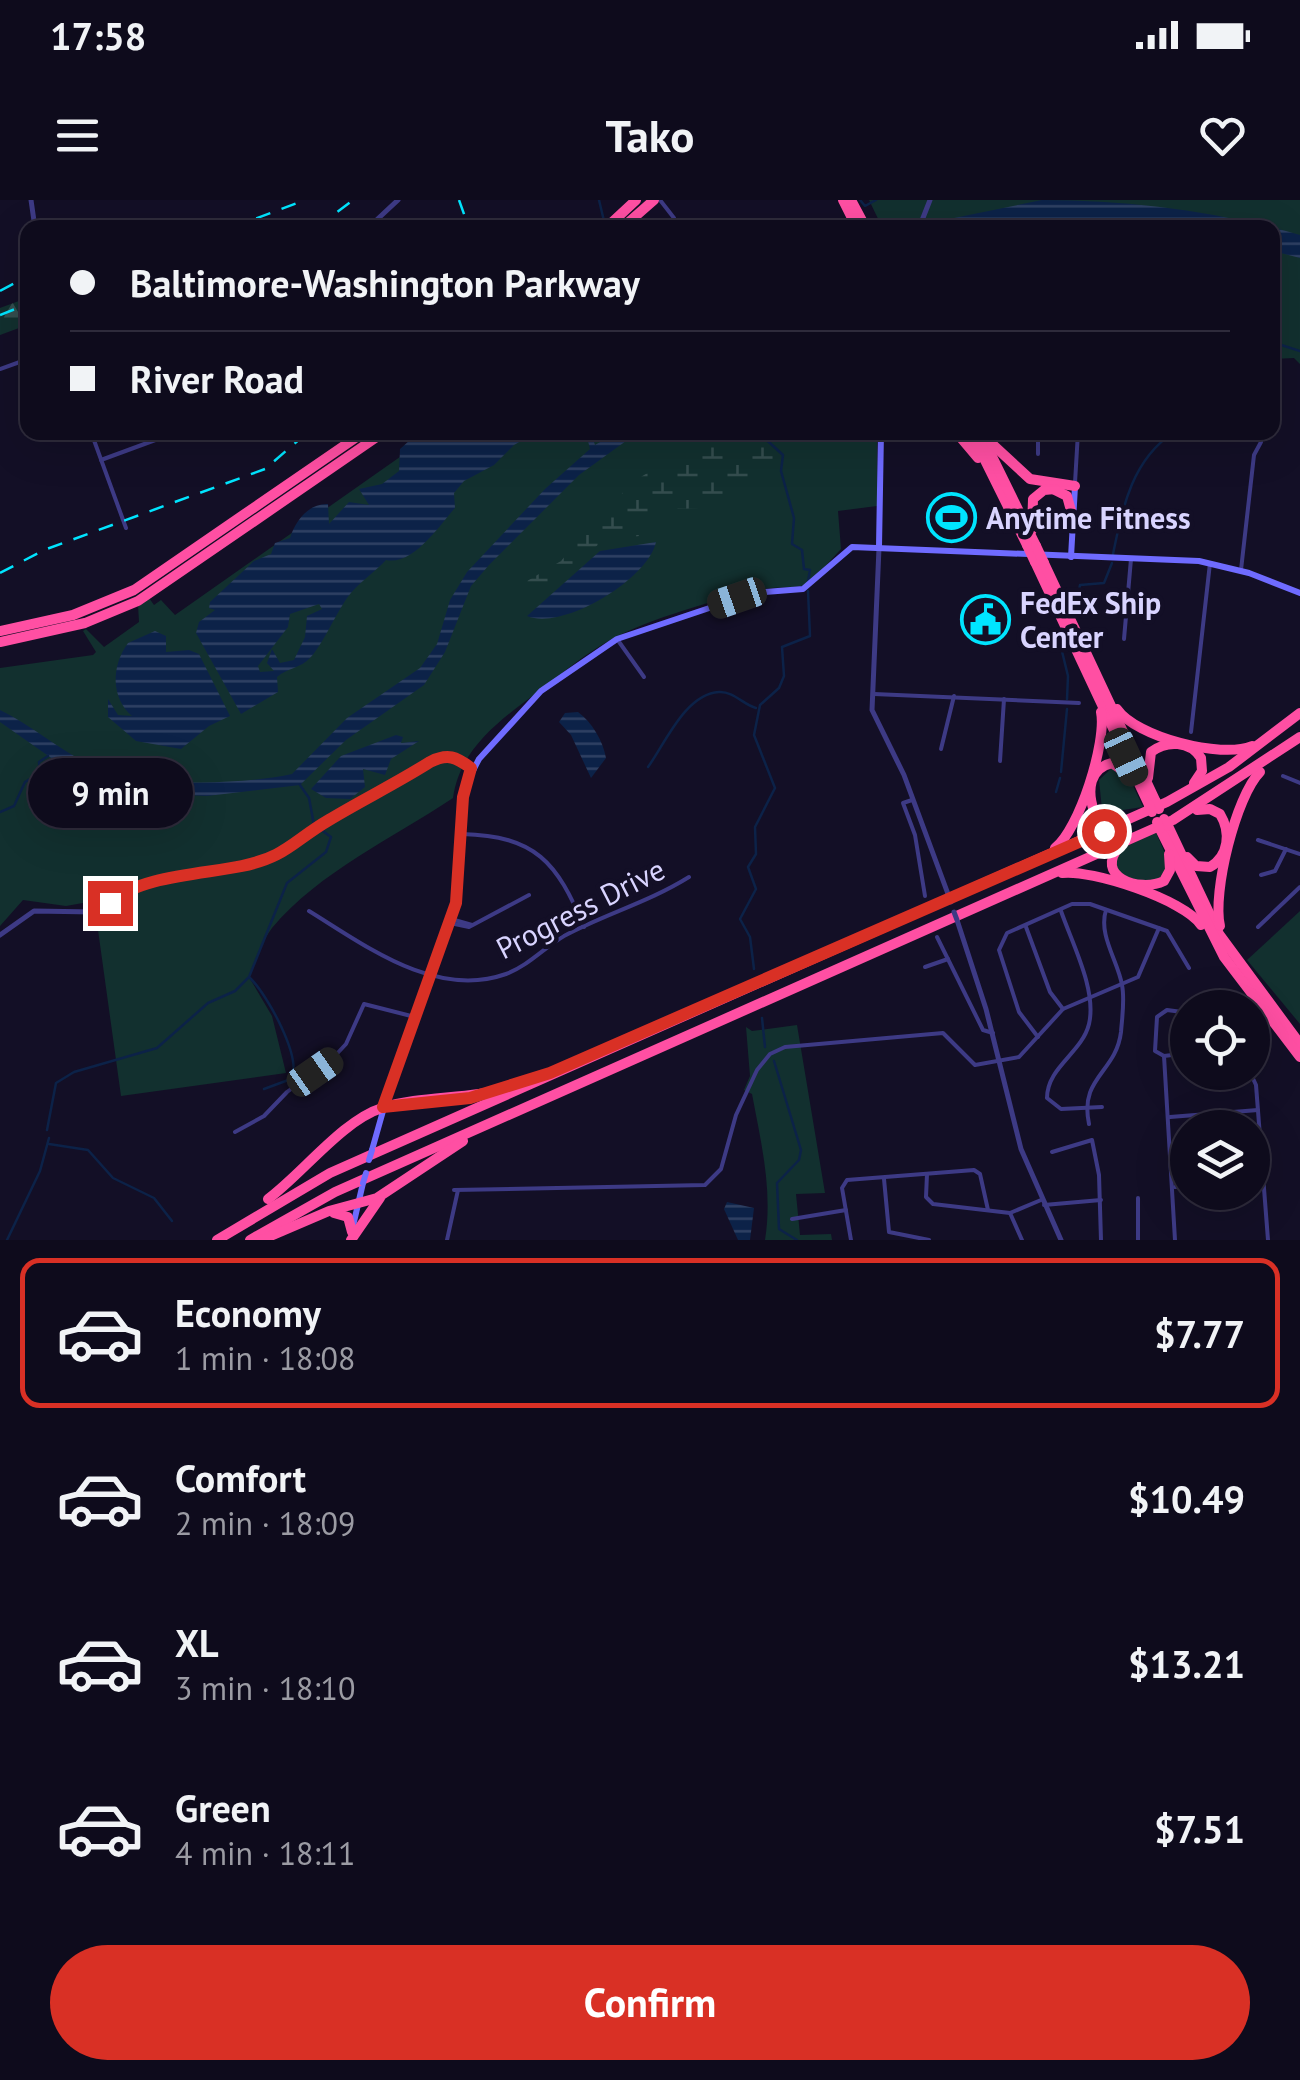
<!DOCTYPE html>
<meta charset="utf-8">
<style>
:root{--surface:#0e0b1c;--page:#1c1929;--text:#f1f3f6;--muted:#9b9ba3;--line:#2e2b3b;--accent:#d93025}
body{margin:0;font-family:"PT Sans",sans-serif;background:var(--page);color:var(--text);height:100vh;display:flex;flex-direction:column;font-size:38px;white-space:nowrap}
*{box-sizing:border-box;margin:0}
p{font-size:32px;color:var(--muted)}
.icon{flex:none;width:55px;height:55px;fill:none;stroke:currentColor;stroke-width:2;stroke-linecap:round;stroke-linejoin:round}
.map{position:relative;height:1040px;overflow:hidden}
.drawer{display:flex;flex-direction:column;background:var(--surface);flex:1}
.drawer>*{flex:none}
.hud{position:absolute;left:20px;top:20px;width:1260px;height:220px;border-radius:20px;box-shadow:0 10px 40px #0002,0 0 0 2px var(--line);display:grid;align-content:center;height:220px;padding:0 50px;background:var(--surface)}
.fabs{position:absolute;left:1170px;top:790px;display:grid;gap:20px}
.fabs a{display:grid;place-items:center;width:100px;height:100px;border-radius:50%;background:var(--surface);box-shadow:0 10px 40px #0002,0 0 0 2px var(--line);font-size:50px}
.end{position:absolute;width:45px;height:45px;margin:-22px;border:12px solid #d93025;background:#fff;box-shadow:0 0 0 5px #fff}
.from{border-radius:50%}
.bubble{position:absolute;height:70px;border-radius:35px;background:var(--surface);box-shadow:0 10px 40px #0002,0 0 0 2px var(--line);font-size:32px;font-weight:600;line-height:70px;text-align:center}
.car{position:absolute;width:30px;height:60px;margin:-30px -15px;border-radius:12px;box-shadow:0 0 8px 2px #0007;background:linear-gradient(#222 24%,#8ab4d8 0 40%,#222 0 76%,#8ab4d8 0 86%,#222 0)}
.hud b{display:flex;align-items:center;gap:35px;height:95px;font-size:38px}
.hud b+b{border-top:2px solid var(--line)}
.hud i{width:25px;height:25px;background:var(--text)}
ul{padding:18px 0 0;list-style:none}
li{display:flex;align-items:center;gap:30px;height:150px;margin:0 20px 15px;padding:0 30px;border:5px solid transparent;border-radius:20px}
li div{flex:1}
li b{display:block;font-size:38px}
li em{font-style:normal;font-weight:600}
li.active{border-color:var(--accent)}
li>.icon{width:90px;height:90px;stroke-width:1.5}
.cta{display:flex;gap:20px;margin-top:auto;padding:20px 50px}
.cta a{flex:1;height:115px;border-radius:60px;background:var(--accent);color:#fff;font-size:40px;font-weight:600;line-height:115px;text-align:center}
.status{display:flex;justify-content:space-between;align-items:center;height:70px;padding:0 50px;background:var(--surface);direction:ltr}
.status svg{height:28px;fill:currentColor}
header{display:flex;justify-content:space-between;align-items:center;height:130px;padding:0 50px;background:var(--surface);font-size:45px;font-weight:600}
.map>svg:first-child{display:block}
.green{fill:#12302f}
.forest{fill:url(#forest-firs)}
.wetland{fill:url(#wetland-marsh)}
.water{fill:url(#water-rules);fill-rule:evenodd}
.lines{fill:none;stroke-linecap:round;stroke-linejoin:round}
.stream{stroke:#0c2248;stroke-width:2.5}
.minor{stroke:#3d3a85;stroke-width:4}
.tertiary{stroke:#3d3a85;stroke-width:5}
.secondary{stroke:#6f6bff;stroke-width:6}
.motorway{stroke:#ff4fa3;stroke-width:10}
.rail{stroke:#00e5ff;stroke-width:2.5;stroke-dasharray:15 12;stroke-linecap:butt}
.tertiary-bridge{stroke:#3d3a85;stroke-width:5}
.secondary-bridge{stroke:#6f6bff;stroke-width:6}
.motorway-bridge{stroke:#ff4fa3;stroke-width:10}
.route{stroke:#d93025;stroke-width:12}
.labels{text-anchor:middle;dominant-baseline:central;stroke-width:9;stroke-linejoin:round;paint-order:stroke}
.poi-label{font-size:30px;font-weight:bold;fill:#d9d4ff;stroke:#130f26;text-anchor:start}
.street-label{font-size:30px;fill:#d9d4ff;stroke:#130f26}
</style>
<div class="status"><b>17:58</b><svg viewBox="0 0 49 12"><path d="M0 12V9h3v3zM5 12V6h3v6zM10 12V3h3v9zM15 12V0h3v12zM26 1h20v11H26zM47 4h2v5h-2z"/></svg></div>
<header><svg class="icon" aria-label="menu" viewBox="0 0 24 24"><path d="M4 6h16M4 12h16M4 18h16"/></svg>Tako<svg class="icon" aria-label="heart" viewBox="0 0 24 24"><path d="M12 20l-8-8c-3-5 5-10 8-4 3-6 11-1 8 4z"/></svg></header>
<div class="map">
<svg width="1300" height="1040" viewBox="0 0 1300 1040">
<defs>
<pattern id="forest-firs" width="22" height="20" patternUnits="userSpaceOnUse" patternTransform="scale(2.5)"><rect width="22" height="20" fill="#12302f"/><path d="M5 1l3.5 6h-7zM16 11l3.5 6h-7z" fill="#344d4e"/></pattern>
<pattern id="wetland-marsh" width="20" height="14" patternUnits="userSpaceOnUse" patternTransform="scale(2.5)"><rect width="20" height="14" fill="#12302f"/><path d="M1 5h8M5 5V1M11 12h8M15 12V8" fill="none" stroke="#344d4e"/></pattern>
<pattern id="water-rules" width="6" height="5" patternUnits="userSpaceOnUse" patternTransform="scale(2.5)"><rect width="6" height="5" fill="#0c2248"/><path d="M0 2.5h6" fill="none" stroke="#2f4163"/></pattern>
</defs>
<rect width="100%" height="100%" fill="#130f26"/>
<!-- green -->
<g class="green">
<polygon points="869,0 1300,0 1300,164 1294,158 1273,159 1272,28 882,27"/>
<path d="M434,233H877V306L838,311L841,349L809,384C794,389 779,386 763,389C726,396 658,417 624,433C587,450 556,479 523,503C490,528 459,555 453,598C392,639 320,671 272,728C262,741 256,762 249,777L272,816L286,873L121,896L94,701L66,706L23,700L0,726V468L93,455L96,452L83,431L86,429L104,447L139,422L138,405L149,398L154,405L161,400L175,415Z"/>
<polygon points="1113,567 1128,575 1143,607 1109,612 1102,609 1099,580"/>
<path d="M1156,632C1164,654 1176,665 1155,682L1126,680L1113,664L1119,650Z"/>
<polygon points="1300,711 1300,824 1247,760"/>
<path d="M797,825L825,993L796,994L800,1035L831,1034L832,1040H765C773,991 761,942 752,894L744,890L750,876L746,827L752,831Z"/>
</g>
<!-- forest -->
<polygon class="forest" points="27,98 27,125 0,135 0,108"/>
<!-- wetland -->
<path class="wetland" d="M723,233H765L764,246L776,256L767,279L729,290L703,308L651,310L639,320L643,331L639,336L603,341L531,397L516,395L517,387L561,361L584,334L613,315C619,269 693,260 723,233Z"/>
<!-- water -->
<g class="water">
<path d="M1042,0C1130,0 1215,11 1300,35V58L1273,51L1272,28L1159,27L1075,18L990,27L905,28Z"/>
<path d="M419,232L535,233L514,245L494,265L464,281L454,293L455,308C439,326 413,366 386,360C374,373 358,383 347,398C336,414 321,447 310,458C301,468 287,468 277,477L278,492L241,514L196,433L199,422L215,410L209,408L210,402L254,361L271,354L275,343L290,338C295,322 308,303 328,304L329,324L349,302L369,305L359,289L382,284L399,271L400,249ZM319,404L322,409L307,416L305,437L294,460L280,463L272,449L267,463L274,471L260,472L258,466L288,427L290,414Z"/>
<path d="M586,233H591L595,245L616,233H637L579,275L489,365L471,386L445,452L424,485L346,540L300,585L207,596L133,593L67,569L0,522V510C33,526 60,551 93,566C140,588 242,585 292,574L347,518L420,468L437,444L450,400L467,372L545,289L590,249Z"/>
<path d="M656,342C648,379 563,431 527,416L600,351Z"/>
<path d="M155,431L166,436V452L189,450L199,454L230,516L209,526L181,549L136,541L108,517V499L118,515L132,516C111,498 111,466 128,443Z"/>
<path d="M578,512C592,522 603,541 606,558L591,578L571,535L559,522L565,513Z"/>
<polygon points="396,535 403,537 401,543 419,541 391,559 385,575 363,569 365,587 350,599 326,598 311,589 341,556"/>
<polygon points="727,1002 754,1008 750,1040 738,1040 724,1009"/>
</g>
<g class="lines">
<!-- stream -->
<g class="stream">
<polyline points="599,0 604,21"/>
<polyline points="860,0 865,6 876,0"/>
<polyline points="1272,142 1300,151"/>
<polyline points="758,232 783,255 781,271 794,318 792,344 802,350 804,369 810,370 808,382"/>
<path d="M1113,354C1123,306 1132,260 1174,232"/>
<polyline points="1076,406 1080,385 1104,383 1112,363"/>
<polyline points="1058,435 1068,476 1067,499"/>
<path d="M648,567C665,544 685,494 719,492C733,491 744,505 756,508"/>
<polyline points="1061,572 1067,509"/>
<polyline points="300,585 309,598 314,625"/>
<polyline points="1056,592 1060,578"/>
<polyline points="0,612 14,606 25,582 40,573 39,562 48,556"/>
<polyline points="754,769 750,737 740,719 756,689 748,667 756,654 755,627 775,588 754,535 760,505 779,488 784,476 782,447 810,436 808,391"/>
<path d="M250,778C267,794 303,859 291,879L264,889"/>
<polyline points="762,818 765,847"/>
<polyline points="774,861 801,950 799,960 777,983 779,1029 797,1040"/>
<polyline points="47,930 56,883 74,872 157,848 208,803 235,791 249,777 287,683 326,652 331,637 320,629"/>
<polyline points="49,944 88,950 113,978 154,998 172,1021"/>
<polyline points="7,1040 40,971 49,938"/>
</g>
<!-- minor -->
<g class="minor">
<polyline points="660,0 674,18"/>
<polyline points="0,169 28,159"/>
<polyline points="91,232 126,328"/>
<polyline points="1038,254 1038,232"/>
<polyline points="101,260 177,232"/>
<polyline points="1075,283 1078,232"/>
<polyline points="1241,370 1254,255 1261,242"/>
<polyline points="617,439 644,477"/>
<polyline points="1124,439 1131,359"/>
<polyline points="874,494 1079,503"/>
<polyline points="1191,532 1210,363"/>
<polyline points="941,549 954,496"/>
<polyline points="1000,561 1004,499"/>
<polyline points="1283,576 1300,583"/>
<polyline points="912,600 903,603 915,635 925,696"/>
<path d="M462,634C536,636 557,662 584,727"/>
<polyline points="1258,640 1300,654"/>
<polyline points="1261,675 1275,671 1286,649"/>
<path d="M309,711C366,746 435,799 506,774C528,766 545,747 564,736C605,714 649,702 689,677"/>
<path d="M1061,711C1072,743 1097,790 1089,824C1082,853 1047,867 1047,898L1061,909L1102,907"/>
<polyline points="451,719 472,725"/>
<polyline points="450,723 469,727 529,695"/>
<polyline points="1026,727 1050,792 1063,809"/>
<polyline points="1258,727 1300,687"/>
<polyline points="937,737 983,830 993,833"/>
<polyline points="925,767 948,759"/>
<polyline points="1038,837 1019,812 999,750 1007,733 1072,704 1090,704 1167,731 1189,768"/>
<polyline points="1252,844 1253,844"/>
<polyline points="1164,856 1175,1040"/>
<polyline points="1164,856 1155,851 1157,817 1167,810 1182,812"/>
<polyline points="1164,856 1188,853"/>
<polyline points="1250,872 1256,885 1268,1040"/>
<polyline points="1170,917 1258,910"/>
<path d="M1089,924C1079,877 1116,873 1121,832C1122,818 1125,800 1122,785C1118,761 1098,735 1106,710"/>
<polyline points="235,932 264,916 287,892 332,859 346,844 364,804 415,817"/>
<polyline points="1052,952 1092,940 1099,975 1101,1040"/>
<polyline points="927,974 926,997 933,1004 1010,1013 1041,1000"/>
<polyline points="884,979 889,1032 929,1040"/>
<polyline points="1175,987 1188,984"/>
<polyline points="454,990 705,985 721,969 736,915 757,870 770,854 785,847 943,833 975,865 1019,857 1063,809 1138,777 1159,728"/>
<polyline points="1044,1005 1101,1000"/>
<polyline points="1010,1013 1022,1040"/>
<polyline points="792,1019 846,1010"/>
<polyline points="447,1040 458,990"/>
<polyline points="851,1040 842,988 847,980 974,970 980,974 988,1010"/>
<polyline points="1138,1040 1138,998"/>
</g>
<!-- tertiary -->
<g class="tertiary">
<polyline points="31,0 35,28"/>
<polyline points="368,28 398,0"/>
<polyline points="919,28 930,0"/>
<polyline points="879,348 872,510 904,575 948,694"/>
<polyline points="957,720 986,809 1021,949 1061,1040"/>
<polyline points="0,735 34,711 94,712 140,685 279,656 320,625 439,557 451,556 471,568"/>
</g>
<!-- secondary -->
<g class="secondary">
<polyline points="879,347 881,232"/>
<polyline points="1071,357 1075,286"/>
<polyline points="372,950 394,872 456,703 464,588 479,559 541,491 617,439 754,393 803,389 852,347 1199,361 1249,373 1300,393"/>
<polyline points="353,1026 363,983"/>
</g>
<!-- motorway -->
<g class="motorway">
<polyline points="843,0 857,28"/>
<polyline points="851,0 866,28"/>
<polyline points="606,28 636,0"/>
<polyline points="622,28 654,0"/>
<polyline points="956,232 978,258"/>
<polyline points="971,232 1027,345"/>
<polyline points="980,232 1036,346"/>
<polyline points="991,243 1030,279 1075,286"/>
<polyline points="1053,289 1067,296 1073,318"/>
<polyline points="1032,330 1033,299 1044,290 1055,289"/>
<polyline points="1035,362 1149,605"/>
<polyline points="1044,363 1156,602"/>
<polyline points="0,431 73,415 134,390 364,232"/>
<polyline points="0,442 85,423 138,401 384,232"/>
<path d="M1117,509C1136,537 1221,559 1252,546"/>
<path d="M1148,578L1151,552C1167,540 1190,541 1201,558L1202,571L1194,583"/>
<path d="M1119,620H1105L1094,611C1087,591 1089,568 1112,563L1131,576"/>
<polyline points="1168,626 1219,734 1300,844"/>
<polyline points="1160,629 1224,757 1300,857"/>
<path d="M1120,646C1093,676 1139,693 1164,681L1170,670L1169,654"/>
<path d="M1055,648C1079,630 1107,542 1101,512"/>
<path d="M1187,657L1196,666L1210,667C1229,656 1231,632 1220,614L1210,609L1197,610"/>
<path d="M1062,673C1091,669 1185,700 1201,725"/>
<path d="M1220,726C1212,693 1236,596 1260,572"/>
<path d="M268,999C302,974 343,920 382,908C423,895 469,900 511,887"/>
<polyline points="334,1013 348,1017 352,1032"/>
<polyline points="217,1040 330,973 1167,602 1229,567 1300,513"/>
<polyline points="250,1040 335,992 1173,620 1300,537"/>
<polyline points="261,1040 329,1011 377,998 463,941"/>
<polyline points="351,1040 380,998"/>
</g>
<!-- rail -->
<g class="rail">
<polyline points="459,0 469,28"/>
<polyline points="231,28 305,0"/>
<polyline points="316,28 353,0"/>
<polyline points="0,91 28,76"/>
<polyline points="0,115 28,104"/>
<polyline points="0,373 44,350 265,269 308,232"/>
</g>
<!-- tertiary-bridge -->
<g class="tertiary-bridge">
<polyline points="948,694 951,702"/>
<polyline points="954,712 957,720"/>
</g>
<!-- secondary-bridge -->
<g class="secondary-bridge">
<polyline points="369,960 372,950"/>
<polyline points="363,983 366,973"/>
</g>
<!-- motorway-bridge -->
<g class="motorway-bridge">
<polyline points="1027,345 1035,362"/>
<polyline points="1036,346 1044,363"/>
<polyline points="1156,602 1159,609"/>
<polyline points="1149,605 1152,612"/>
<polyline points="1164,619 1168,626"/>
<polyline points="1157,622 1160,629"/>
</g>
</g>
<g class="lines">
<!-- route -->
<path class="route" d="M110,703C138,676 204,674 242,666C286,657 293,641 329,620C362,600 397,583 430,562C448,553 456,557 471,568L463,597L456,703L383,907L470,898L550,873L1104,631"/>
</g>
<!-- icons -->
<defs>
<symbol id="stadium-ring" viewBox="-11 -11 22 22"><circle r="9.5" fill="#130f26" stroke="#00e5ff" stroke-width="1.5"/><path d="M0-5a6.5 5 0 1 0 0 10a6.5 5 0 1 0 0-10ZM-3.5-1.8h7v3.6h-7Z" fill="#00e5ff"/></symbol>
<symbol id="civic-ring" viewBox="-11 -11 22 22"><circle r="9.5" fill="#130f26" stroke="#00e5ff" stroke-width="1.5"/><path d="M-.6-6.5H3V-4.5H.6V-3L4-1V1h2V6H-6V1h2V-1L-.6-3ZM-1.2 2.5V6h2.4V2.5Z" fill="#00e5ff"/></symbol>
</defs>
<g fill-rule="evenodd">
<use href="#stadium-ring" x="924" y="290" width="55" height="55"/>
<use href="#civic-ring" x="958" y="392" width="55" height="55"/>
</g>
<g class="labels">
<!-- poi labels -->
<g class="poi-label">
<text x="986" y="317">Anytime Fitness</text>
<text x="1020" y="402">FedEx Ship<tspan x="1020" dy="34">Center</tspan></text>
</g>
<!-- street labels -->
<g class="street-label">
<text transform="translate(580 708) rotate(-27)">Progress Drive</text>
</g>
</g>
</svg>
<div class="fabs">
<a><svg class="icon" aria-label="locate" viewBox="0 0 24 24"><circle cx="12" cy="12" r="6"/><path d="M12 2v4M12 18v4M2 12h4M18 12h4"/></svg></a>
<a><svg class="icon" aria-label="layers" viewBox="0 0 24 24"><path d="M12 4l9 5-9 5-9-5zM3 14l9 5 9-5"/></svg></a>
</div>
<i class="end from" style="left:1104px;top:631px"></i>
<i class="end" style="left:110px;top:703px"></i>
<div class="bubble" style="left:28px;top:558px;width:165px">9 min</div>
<i class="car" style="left:737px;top:398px;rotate:251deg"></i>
<i class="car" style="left:1126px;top:557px;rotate:155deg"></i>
<i class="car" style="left:315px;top:872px;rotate:55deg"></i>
<div class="hud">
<b><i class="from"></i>Baltimore-Washington Parkway</b>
<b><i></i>River Road</b>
</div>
</div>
<section class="drawer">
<ul>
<li class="active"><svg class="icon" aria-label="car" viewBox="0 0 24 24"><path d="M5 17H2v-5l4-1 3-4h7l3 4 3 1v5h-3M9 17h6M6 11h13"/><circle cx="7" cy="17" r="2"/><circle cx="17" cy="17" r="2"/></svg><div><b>Economy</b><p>1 min · 18:08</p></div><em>$7.77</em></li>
<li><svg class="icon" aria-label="car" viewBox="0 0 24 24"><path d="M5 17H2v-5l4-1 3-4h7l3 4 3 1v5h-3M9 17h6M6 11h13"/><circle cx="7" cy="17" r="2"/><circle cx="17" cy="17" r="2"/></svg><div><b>Comfort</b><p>2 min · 18:09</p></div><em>$10.49</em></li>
<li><svg class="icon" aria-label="car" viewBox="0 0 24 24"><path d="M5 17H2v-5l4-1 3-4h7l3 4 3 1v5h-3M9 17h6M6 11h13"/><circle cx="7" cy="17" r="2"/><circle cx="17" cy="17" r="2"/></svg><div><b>XL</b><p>3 min · 18:10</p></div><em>$13.21</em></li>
<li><svg class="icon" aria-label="car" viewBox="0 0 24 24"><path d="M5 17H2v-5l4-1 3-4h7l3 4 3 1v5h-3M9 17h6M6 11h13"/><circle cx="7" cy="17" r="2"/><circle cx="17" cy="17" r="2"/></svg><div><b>Green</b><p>4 min · 18:11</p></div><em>$7.51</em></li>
</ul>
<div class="cta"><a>Confirm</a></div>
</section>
